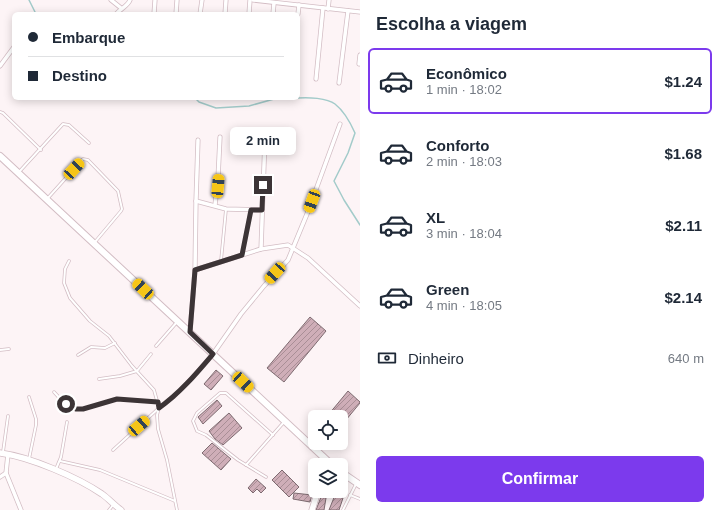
<!DOCTYPE html>
<html lang="pt">
<meta charset="utf-8">
<style>
:root{--surface:#fff;--page:#f2f2f3;--text:#1f2937;--muted:#747a83;--line:#e0e1e3;--accent:#7c3aed}
body{margin:0;font-family:Arial,sans-serif;background:var(--page);color:var(--text);height:100vh;display:flex;flex-direction:column;font-size:15px;white-space:nowrap}
*{box-sizing:border-box;margin:0}
p{font-size:13px;color:var(--muted)}
.icon{flex:none;width:22px;height:22px;fill:none;stroke:currentColor;stroke-width:2;stroke-linecap:round;stroke-linejoin:round}
.map{position:relative;flex:1;overflow:hidden}
.drawer{display:flex;flex-direction:column;background:var(--surface);width:360px}
.drawer>*{flex:none}
.hud{position:absolute;left:12px;top:12px;width:288px;height:88px;border-radius:6px;box-shadow:0 2px 10px #0003;display:grid;align-content:center;height:88px;padding:0 16px;background:var(--surface)}
.fabs{position:absolute;left:308px;top:410px;display:grid;gap:8px}
.fabs a{display:grid;place-items:center;width:40px;height:40px;border-radius:6px;background:var(--surface);box-shadow:0 2px 10px #0003;font-size:20px}
.end{position:absolute;width:18px;height:18px;margin:-9px;border:5px solid #3c3436;background:#fff;box-shadow:0 0 0 2px #fff}
.from{border-radius:50%}
.bubble{position:absolute;height:28px;border-radius:6px;background:var(--surface);box-shadow:0 2px 10px #0003;font-size:13px;font-weight:700;line-height:28px;text-align:center}
.car{position:absolute;width:12px;height:24px;margin:-12px -6px;border-radius:5px;box-shadow:0 0 3px 1px #0007;background:linear-gradient(#f5c518 24%,#345 0 40%,#f5c518 0 76%,#345 0 86%,#f5c518 0)}
.hud b{display:flex;align-items:center;gap:14px;height:38px;font-size:15px}
.hud b+b{border-top:1px solid var(--line)}
.hud i{width:10px;height:10px;background:var(--text)}
ul{padding:0;list-style:none}
li{display:flex;align-items:center;gap:12px;height:66px;margin:0 8px 6px;padding:0 8px;border:2px solid transparent;border-radius:6px}
li div{flex:1}
li b{display:block;font-size:15px}
li em{font-style:normal;font-weight:700}
li.on{border-color:var(--accent)}
li>.icon{width:36px;height:36px;stroke-width:1.5}
h2{padding:0 16px;font-size:18px;line-height:48px}
.pay{display:flex;align-items:center;gap:10px;height:44px;padding:0 16px;font-size:15px}
.pay p{margin-inline-start:auto}
.cta{display:flex;gap:8px;margin-top:auto;padding:8px 16px}
.cta a{flex:1;height:46px;border-radius:6px;background:var(--accent);color:#fff;font-size:16px;font-weight:700;line-height:46px;text-align:center}
main{display:flex;flex:1;min-height:0}
.map>svg:first-child{display:block}
.lines{fill:none;stroke-linecap:round;stroke-linejoin:round}
.stream{stroke:#a3cbca;stroke-width:1.5}
.building{fill:url(#building-hatch);stroke:#7e6b71}
.lane-casing{stroke:#d3bdc4;stroke-width:3.5}
.street-casing{stroke:#d3bdc4;stroke-width:5}
.secondary-casing{stroke:#d3bdc4;stroke-width:7}
.primary-casing{stroke:#d3bdc4;stroke-width:8}
.lane{stroke:#fff;stroke-width:2}
.street{stroke:#fff;stroke-width:3.5}
.secondary{stroke:#fff;stroke-width:5.5}
.primary{stroke:#fff;stroke-width:6}
.route{stroke:#3c3436;stroke-width:5}
</style>
<main>
<div class="map">
<svg width="360" height="510" viewBox="0 0 360 510">
<defs>
<pattern id="building-hatch" width="6" height="6" patternUnits="userSpaceOnUse"><rect width="6" height="6" fill="#cfaeb8"/><path d="M-1 1l2-2M0 6l6-6M5 7l2-2" fill="none" stroke="#a98e96"/></pattern>
</defs>
<rect width="100%" height="100%" fill="#fdf4f6"/>
<g class="lines">
<!-- stream -->
<g class="stream">
<polyline points="29,0 36,14"/>
<polyline points="195,98 199,102 216,108 249,106 274,99 294,98"/>
<path d="M298,98C308,97 327,98 335,104C344,111 351,124 355,133L348,153L334,181L344,200L360,225"/>
</g>
</g>
<!-- building -->
<g class="building">
<polygon points="310,317 326,331 284,382 267,368"/>
<polygon points="216,370 223,376 211,390 204,384"/>
<polygon points="348,391 360,402 360,403 341,426 341,417 332,417 329,414"/>
<polygon points="217,400 222,406 203,424 198,417"/>
<polygon points="229,413 242,428 223,445 215,439 209,431"/>
<polygon points="212,443 231,459 221,470 202,453"/>
<polygon points="282,470 299,487 289,497 272,480"/>
<polygon points="256,479 266,488 261,493 257,489 253,493 248,488"/>
<polygon points="294,493 312,495 310,502 293,499"/>
<polygon points="335,495 343,498 339,510 329,510"/>
<polygon points="321,497 326,498 324,510 316,510"/>
</g>
<g class="lines">
<defs>
<g id="lane">
<polyline points="0,112 3,113 41,150"/>
<polyline points="19,172 63,124 69,125 89,143"/>
<polyline points="47,199 83,159 88,160 118,191 122,209 121,211 95,242"/>
<polyline points="242,255 251,210"/>
<polyline points="69,261 65,269 64,283 70,298 90,321 109,336 132,366 154,390 159,408 157,415 158,429 167,460 177,510"/>
<polyline points="221,261 226,209"/>
<polyline points="156,346 177,322"/>
<polyline points="0,350 9,349"/>
<polyline points="78,355 91,347 105,348 115,343"/>
<polyline points="99,379 120,376 137,371 151,354"/>
<polyline points="54,392 65,404 76,409 83,409 117,399 158,402"/>
<polyline points="113,450 159,408 174,397 212,355"/>
<polyline points="3,452 8,416"/>
<polyline points="29,459 36,425 36,419 29,397"/>
<polyline points="60,461 100,470 175,501"/>
<polyline points="246,465 284,422"/>
<polyline points="56,469 61,457 67,422"/>
<polyline points="266,477 238,460 206,435 197,431 193,421 197,413 220,393 226,393 273,435"/>
<polyline points="350,495 360,499"/>
<polyline points="109,510 113,505"/>
<polyline points="343,510 356,484"/>
</g>
<g id="street">
<polyline points="111,0 121,8"/>
<polyline points="253,0 360,12"/>
<polyline points="328,9 329,0"/>
<path d="M116,14C120,9 128,6 130,0"/>
<polyline points="154,14 155,0"/>
<polyline points="176,14 177,0"/>
<polyline points="200,14 202,0"/>
<polyline points="225,14 226,0"/>
<polyline points="249,14 250,0"/>
<polyline points="273,14 274,3"/>
<polyline points="298,14 299,5"/>
<polyline points="359,64 360,55"/>
<polyline points="0,66 14,47"/>
<polyline points="316,79 323,8"/>
<polyline points="339,83 348,11"/>
<polyline points="196,201 226,209 262,210"/>
<polyline points="215,205 218,178 220,137"/>
<polyline points="261,249 265,137"/>
<polyline points="195,270 261,249 288,245 308,258 360,306"/>
<polyline points="190,332 195,270 196,201 198,140"/>
<polyline points="213,354 241,314 264,286 288,260 307,214 340,124"/>
<polyline points="6,473 21,510"/>
<polyline points="0,477 6,473 8,454"/>
</g>
<g id="secondary">
<path d="M0,453C30,457 77,477 102,494C109,499 114,505 121,510"/>
<polyline points="312,510 318,491"/>
</g>
<g id="primary">
<polyline points="0,156 332,465"/>
<polyline points="341,472 360,485"/>
</g>
</defs>
<!-- lane casing -->
<use href="#lane" class="lane-casing"/>
<!-- street casing -->
<use href="#street" class="street-casing"/>
<!-- secondary casing -->
<use href="#secondary" class="secondary-casing"/>
<!-- primary casing -->
<use href="#primary" class="primary-casing"/>
<!-- lane -->
<use href="#lane" class="lane"/>
<!-- street -->
<use href="#street" class="street"/>
<!-- secondary -->
<use href="#secondary" class="secondary"/>
<!-- primary -->
<use href="#primary" class="primary"/>
</g>
<g class="lines">
<!-- route -->
<path class="route" d="M66,404L76,409H83L117,399L158,402L159,408C180,393 196,374 213,354L190,332L195,270L242,255L251,210H262L263,185"/>
</g>
</svg>
<div class="fabs">
<a><svg class="icon" aria-label="locate" viewBox="0 0 24 24"><circle cx="12" cy="12" r="6"/><path d="M12 2v4M12 18v4M2 12h4M18 12h4"/></svg></a>
<a><svg class="icon" aria-label="layers" viewBox="0 0 24 24"><path d="M12 4l9 5-9 5-9-5zM3 14l9 5 9-5"/></svg></a>
</div>
<i class="end from" style="left:66px;top:404px"></i>
<i class="end" style="left:263px;top:185px"></i>
<div class="bubble" style="left:230px;top:127px;width:66px">2 min</div>
<i class="car" style="left:74px;top:169px;rotate:43deg"></i>
<i class="car" style="left:218px;top:186px;rotate:5deg"></i>
<i class="car" style="left:312px;top:201px;rotate:200deg"></i>
<i class="car" style="left:275px;top:273px;rotate:222deg"></i>
<i class="car" style="left:143px;top:289px;rotate:313deg"></i>
<i class="car" style="left:243px;top:382px;rotate:133deg"></i>
<i class="car" style="left:139px;top:426px;rotate:49deg"></i>
<div class="hud">
<b><i class="from"></i>Embarque</b>
<b><i></i>Destino</b>
</div>
</div>
<section class="drawer">
<h2>Escolha a viagem</h2>
<ul>
<li class="on"><svg class="icon" aria-label="car" viewBox="0 0 24 24"><path d="M5 17H2v-5l4-1 3-4h7l3 4 3 1v5h-3M9 17h6M6 11h13"/><circle cx="7" cy="17" r="2"/><circle cx="17" cy="17" r="2"/></svg><div><b>Econômico</b><p>1 min · 18:02</p></div><em>$1.24</em></li>
<li><svg class="icon" aria-label="car" viewBox="0 0 24 24"><path d="M5 17H2v-5l4-1 3-4h7l3 4 3 1v5h-3M9 17h6M6 11h13"/><circle cx="7" cy="17" r="2"/><circle cx="17" cy="17" r="2"/></svg><div><b>Conforto</b><p>2 min · 18:03</p></div><em>$1.68</em></li>
<li><svg class="icon" aria-label="car" viewBox="0 0 24 24"><path d="M5 17H2v-5l4-1 3-4h7l3 4 3 1v5h-3M9 17h6M6 11h13"/><circle cx="7" cy="17" r="2"/><circle cx="17" cy="17" r="2"/></svg><div><b>XL</b><p>3 min · 18:04</p></div><em>$2.11</em></li>
<li><svg class="icon" aria-label="car" viewBox="0 0 24 24"><path d="M5 17H2v-5l4-1 3-4h7l3 4 3 1v5h-3M9 17h6M6 11h13"/><circle cx="7" cy="17" r="2"/><circle cx="17" cy="17" r="2"/></svg><div><b>Green</b><p>4 min · 18:05</p></div><em>$2.14</em></li>
</ul>
<div class="pay"><svg class="icon" aria-label="cash" viewBox="0 0 24 24"><path d="M3 7h18v10H3z"/><circle cx="12" cy="12" r="2"/></svg>Dinheiro<p>640 m</p></div>
<div class="cta"><a>Confirmar</a></div>
</section>
</main>
